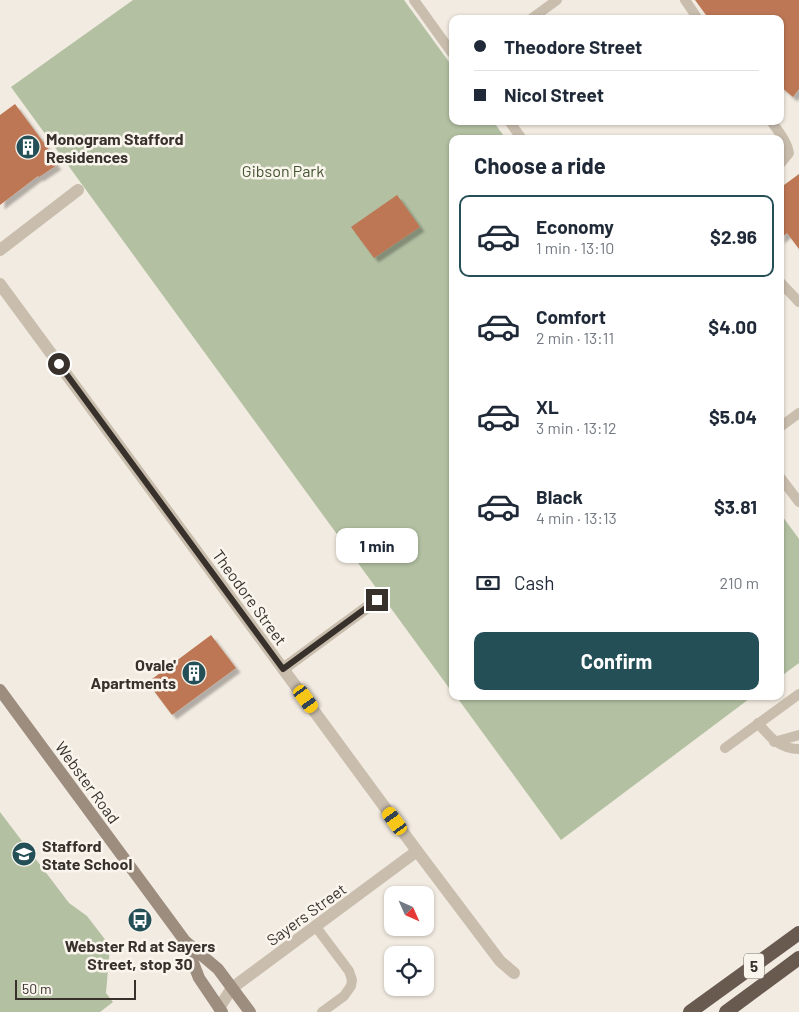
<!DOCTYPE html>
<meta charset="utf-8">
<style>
:root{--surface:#fff;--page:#f2f2f3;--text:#1f2937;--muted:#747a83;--line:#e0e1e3;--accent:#244f57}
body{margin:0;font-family:Barlow,sans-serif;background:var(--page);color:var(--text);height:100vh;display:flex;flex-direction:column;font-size:19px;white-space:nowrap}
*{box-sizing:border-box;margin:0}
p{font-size:16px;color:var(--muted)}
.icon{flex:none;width:28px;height:28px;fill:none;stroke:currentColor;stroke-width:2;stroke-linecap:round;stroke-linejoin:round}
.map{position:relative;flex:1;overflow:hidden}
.sheet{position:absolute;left:449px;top:135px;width:335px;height:565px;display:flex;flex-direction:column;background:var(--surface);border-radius:10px;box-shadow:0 1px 4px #0004}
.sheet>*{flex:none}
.guide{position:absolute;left:449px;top:15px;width:335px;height:110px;border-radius:10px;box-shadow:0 1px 4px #0004;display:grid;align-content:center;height:110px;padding:0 25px;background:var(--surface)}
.needle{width:32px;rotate:135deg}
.fabs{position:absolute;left:384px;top:886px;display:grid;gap:10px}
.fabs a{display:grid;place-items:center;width:50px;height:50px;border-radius:10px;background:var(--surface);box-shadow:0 1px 4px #0004;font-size:25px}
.scale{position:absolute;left:15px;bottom:12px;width:121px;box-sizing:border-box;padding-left:5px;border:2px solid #38312b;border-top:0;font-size:14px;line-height:18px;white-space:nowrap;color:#38312b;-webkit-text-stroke:4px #f9f5ed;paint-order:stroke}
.end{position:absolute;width:22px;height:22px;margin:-11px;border:6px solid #38312b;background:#fff;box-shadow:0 0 0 2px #fff}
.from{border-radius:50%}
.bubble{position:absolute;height:35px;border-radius:10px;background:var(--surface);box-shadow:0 1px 4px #0004;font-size:16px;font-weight:700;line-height:35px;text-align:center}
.car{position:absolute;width:15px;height:30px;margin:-15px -8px;border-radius:6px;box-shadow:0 0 4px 1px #0007;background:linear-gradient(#f5c518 24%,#345 0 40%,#f5c518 0 76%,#345 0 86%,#f5c518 0)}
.guide b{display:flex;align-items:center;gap:18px;height:48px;font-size:19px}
.guide b+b{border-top:1px solid var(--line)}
.guide i{width:12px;height:12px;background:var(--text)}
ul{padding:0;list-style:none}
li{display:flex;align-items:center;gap:15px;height:82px;margin:0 10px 8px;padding:0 15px;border:2px solid transparent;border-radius:10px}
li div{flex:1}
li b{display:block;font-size:19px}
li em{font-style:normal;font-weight:700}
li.current{border-color:var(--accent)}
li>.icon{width:45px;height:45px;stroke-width:1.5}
h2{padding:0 25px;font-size:22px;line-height:60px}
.pay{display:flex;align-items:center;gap:12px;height:55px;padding:0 25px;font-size:19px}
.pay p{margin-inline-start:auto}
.button{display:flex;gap:10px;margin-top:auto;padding:10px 25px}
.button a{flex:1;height:58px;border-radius:10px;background:var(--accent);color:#fff;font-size:20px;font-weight:700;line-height:58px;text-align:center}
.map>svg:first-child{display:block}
.green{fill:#b3c0a2}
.building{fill:#bd7754;filter:url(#shadow)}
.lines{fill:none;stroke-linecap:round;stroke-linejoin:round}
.service{stroke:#c9bdad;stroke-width:10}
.minor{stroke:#c9bdad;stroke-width:12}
.secondary{stroke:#9d8d7f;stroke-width:12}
.trunk{stroke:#695a50;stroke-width:14}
.route{stroke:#38312b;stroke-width:6}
.labels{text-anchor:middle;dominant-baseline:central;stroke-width:5;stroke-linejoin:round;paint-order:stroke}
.shield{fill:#f9f5ed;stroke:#726c65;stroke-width:1}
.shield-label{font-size:15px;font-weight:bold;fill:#38312b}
.poi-label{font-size:16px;font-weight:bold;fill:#38312b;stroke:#f9f5ed;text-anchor:start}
.park-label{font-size:16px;fill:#445531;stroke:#f9f5ed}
.street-label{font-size:16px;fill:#38312b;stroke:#f9f5ed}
</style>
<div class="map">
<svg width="799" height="1012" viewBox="0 0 799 1012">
<defs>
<filter id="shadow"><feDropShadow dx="4.5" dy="4.5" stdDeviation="1" flood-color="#0004"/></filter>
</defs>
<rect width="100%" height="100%" fill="#f2ebe1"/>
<!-- green -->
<g class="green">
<polygon points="133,0 404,0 452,66 452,121 493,121 506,139 452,139 452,692 11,87"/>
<polygon points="780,513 799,539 799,663 780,677"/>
<polygon points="456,696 753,696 561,840"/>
<polygon points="0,812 69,903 87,916 110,946 106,993 113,1002 100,1012 0,1012"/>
</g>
<!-- building -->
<g class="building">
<polygon points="695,0 799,0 799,89 793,97 780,86 780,19 709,19"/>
<polygon points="15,104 56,159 53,161 57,165 39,177 38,176 0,205 0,115"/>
<polygon points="799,174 799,249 787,233 780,239 780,188"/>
<polygon points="397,195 420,227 374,258 351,227"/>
<polygon points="211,635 236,668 172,715 151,687 156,684 152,679"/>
</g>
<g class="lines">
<!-- service -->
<g class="service">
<polyline points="414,0 452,53"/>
<polyline points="685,0 698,19"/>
<polyline points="531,19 557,0"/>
<polyline points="509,121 522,139"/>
<path d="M771,121C778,131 787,141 789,153L780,164"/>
<polyline points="780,282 799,302"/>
<polyline points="780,427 799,413"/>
<polyline points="780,477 799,502"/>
<path d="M758,723C770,737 779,749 799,749"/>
<polyline points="774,742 799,735"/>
<polyline points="725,748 799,694"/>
<polyline points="316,927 349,971 352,980 351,986 344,996 322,1012"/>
</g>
<!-- minor -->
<g class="minor">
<polyline points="0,250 78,190"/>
<polyline points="0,284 417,851 500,961 514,973"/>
<polyline points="283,669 377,600"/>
<polyline points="219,1008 232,988 417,851"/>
</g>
<!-- secondary -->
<g class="secondary">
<polyline points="0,690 185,941 218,969 250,1012"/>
<polyline points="185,942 199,978 222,1012"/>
</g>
<!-- trunk -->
<g class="trunk">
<polyline points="690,1012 799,933"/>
<polyline points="726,1012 799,958"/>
</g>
</g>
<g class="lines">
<!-- route -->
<polyline class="route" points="59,364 283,669 377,600"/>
</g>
<!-- icons -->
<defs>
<symbol id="building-disc" viewBox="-11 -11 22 22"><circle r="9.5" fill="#244f57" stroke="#f9f5ed"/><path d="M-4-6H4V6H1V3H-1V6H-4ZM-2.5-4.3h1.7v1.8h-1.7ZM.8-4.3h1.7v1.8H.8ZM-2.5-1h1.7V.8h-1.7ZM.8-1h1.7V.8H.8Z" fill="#fff"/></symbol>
<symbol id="school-disc" viewBox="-11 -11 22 22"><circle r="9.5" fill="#244f57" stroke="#f9f5ed"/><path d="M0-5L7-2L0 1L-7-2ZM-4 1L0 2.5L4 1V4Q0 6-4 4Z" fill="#fff"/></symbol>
<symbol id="bus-disc" viewBox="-11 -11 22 22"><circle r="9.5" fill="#244f57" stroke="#f9f5ed"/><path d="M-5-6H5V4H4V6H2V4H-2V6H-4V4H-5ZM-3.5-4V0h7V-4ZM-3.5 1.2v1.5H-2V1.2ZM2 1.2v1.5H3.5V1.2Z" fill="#fff"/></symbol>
</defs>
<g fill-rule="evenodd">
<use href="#building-disc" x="14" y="133" width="28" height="28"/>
<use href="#building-disc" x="180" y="659" width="28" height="28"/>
<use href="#school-disc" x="10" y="840" width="28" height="28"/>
<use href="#bus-disc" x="126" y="906" width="28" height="28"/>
</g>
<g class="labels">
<!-- shield labels -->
<rect class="shield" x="744" y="953.5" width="20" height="25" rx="4"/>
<g class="shield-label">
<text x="754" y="966">5</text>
</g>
<!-- poi labels -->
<g class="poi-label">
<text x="46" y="138">Monogram Stafford<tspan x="46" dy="18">Residences</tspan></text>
<text x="176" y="664" text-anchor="end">Ovale'<tspan x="176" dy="18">Apartments</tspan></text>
<text x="42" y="845">Stafford<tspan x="42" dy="18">State School</tspan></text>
<text x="140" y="945" text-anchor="middle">Webster Rd at Sayers<tspan x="140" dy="18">Street, stop 30</tspan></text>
</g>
<!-- park labels -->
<g class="park-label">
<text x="283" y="170">Gibson Park</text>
</g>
<!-- street labels -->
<g class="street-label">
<text transform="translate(250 597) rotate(54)">Theodore Street</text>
<text transform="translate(88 782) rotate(54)">Webster Road</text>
<text transform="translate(306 914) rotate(-36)">Sayers Street</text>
</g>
</g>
</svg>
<div class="fabs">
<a><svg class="needle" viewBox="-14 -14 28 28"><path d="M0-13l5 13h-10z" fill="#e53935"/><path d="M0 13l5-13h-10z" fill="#747a83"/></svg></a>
<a><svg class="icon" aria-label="locate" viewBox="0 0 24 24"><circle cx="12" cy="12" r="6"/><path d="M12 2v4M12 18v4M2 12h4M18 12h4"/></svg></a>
</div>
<div class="scale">50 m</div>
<i class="end from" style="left:59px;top:364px"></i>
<i class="end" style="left:377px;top:600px"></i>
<div class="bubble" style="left:336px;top:528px;width:82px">1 min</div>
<i class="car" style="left:306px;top:699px;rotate:144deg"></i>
<i class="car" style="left:395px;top:821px;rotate:324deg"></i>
<div class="guide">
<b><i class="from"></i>Theodore Street</b>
<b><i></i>Nicol Street</b>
</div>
<section class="sheet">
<h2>Choose a ride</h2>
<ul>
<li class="current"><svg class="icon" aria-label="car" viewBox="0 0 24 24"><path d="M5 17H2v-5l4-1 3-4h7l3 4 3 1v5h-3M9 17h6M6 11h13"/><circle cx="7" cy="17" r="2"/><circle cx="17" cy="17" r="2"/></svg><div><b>Economy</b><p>1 min · 13:10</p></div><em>$2.96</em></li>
<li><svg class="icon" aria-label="car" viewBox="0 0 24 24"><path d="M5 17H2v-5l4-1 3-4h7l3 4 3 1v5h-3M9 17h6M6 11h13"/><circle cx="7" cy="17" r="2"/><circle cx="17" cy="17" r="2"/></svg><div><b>Comfort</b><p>2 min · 13:11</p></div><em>$4.00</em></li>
<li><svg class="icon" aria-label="car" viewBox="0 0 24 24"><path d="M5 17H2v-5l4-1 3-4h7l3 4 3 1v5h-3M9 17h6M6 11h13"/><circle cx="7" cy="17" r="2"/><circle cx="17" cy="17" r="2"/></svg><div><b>XL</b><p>3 min · 13:12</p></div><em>$5.04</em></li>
<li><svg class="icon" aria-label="car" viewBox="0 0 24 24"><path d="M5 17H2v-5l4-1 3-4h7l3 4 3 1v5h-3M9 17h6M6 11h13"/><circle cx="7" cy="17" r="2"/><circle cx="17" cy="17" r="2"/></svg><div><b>Black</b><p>4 min · 13:13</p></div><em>$3.81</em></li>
</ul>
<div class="pay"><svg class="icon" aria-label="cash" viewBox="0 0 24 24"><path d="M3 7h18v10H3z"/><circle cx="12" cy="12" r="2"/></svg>Cash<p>210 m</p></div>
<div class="button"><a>Confirm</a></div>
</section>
</div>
